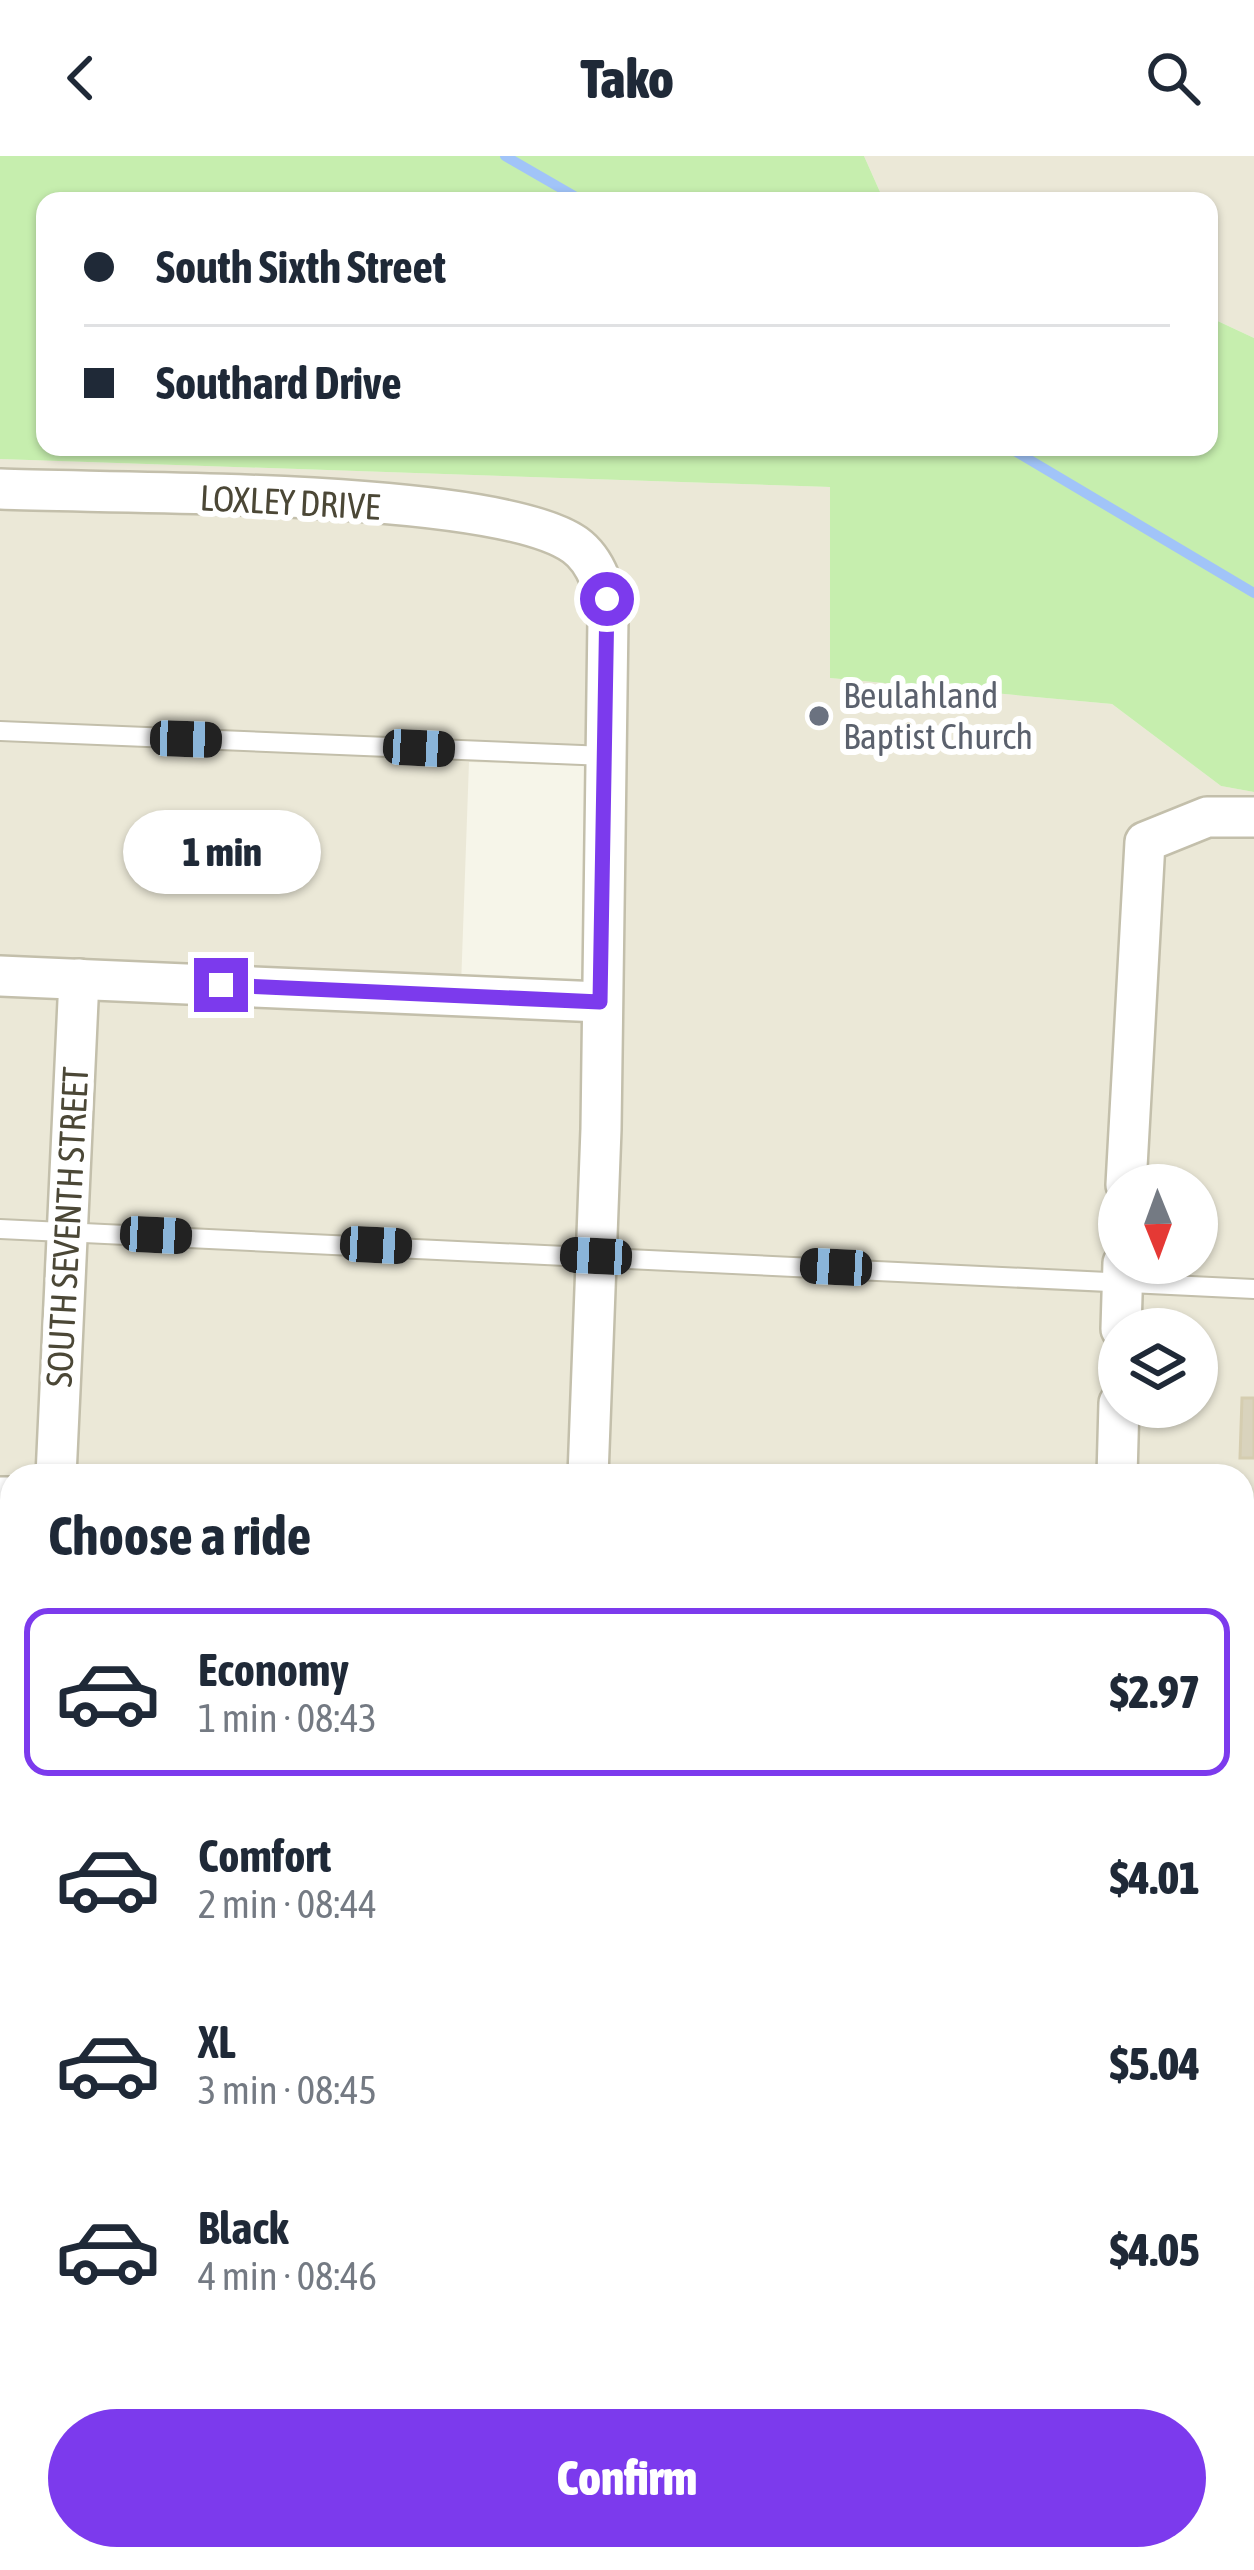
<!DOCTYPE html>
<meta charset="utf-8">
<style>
:root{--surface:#fff;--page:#f2f2f3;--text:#1f2937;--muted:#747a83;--line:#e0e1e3;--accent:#7c3aed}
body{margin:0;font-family:"Asap Condensed",sans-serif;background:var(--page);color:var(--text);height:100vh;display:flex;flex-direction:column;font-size:45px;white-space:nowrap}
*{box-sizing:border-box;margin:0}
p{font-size:39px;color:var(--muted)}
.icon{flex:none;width:66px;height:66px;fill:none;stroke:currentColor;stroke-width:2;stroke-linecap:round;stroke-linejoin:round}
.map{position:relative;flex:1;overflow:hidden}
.panel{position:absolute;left:0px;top:1308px;width:1254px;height:1107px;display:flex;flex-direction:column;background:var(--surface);border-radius:36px 36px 0 0;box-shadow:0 3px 9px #0004}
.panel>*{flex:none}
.top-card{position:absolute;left:36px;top:36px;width:1182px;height:264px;border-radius:24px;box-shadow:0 3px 9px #0004;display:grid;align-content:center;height:264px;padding:0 48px;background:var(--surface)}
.needle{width:78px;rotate:179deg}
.fabs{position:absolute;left:1098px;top:1008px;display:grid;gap:24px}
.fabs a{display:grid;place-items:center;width:120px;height:120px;border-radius:50%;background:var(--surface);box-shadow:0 3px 9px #0004;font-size:60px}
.end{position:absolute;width:54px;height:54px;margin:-27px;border:15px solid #7c3aed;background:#fff;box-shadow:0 0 0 6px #fff}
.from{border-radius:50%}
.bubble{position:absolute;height:84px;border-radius:42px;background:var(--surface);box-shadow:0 3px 9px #0004;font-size:39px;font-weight:800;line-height:84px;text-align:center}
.car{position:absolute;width:36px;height:72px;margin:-36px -18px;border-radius:15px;box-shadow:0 0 9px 3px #0007;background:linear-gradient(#222 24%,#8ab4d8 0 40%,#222 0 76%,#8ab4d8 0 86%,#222 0)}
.top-card b{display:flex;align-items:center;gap:42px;height:114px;font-size:45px}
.top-card b+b{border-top:3px solid var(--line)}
.top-card i{width:30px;height:30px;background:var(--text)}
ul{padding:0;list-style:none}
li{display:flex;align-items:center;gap:36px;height:168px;margin:0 24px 18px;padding:0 24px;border:6px solid transparent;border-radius:24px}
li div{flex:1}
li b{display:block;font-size:45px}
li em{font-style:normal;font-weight:800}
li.on{border-color:var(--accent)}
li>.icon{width:108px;height:108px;stroke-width:1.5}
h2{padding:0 48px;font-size:54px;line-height:144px}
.cta{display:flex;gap:24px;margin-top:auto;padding:24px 48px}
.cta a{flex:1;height:138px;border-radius:72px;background:var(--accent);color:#fff;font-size:48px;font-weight:800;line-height:138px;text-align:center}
header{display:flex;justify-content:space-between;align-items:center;height:156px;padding:0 48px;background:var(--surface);font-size:54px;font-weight:800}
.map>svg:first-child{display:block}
.residential{fill:#ebe8d7;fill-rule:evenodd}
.green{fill:#c6eeae}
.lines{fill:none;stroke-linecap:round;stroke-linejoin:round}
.stream{stroke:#a1c4f8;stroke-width:10}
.building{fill:#d9d3bd;stroke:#d5cdb0;stroke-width:3}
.service-casing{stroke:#c3bfab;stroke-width:22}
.minor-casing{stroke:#c3bfab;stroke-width:44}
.service{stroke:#fff;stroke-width:18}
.minor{stroke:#fff;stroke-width:39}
.route{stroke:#7c3aed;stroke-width:15}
.worship-dot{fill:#6b7280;stroke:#fff;stroke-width:4.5}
.labels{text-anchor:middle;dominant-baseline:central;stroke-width:12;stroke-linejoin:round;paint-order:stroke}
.street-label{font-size:36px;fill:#4b4736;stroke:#fff}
.worship-label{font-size:36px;fill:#5b616d;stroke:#fff;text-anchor:start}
</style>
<header><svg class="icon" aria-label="back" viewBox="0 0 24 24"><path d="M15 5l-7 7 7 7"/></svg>Tako<svg class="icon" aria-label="search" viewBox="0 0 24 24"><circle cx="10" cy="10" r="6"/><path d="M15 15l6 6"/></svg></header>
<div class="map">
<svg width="1254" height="2414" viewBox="0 0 1254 2414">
<rect width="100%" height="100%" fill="#f6f5e9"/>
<!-- residential -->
<g class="residential">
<polygon points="864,0 1254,0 1254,182 1209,161 1209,45 884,45"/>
<path d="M0,303L830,331V522L1112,548L1221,630L1254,636V2414H0ZM469,606L596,610L587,835L461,830ZM1119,1029H1197V1107H1119ZM1119,1173H1197V1251H1119ZM12,1320H1242V2403H12Z"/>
</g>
<!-- green -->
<polygon class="green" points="0,0 864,0 884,45 45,45 45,291 1209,291 1209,161 1254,182 1254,636 1221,630 1112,548 830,522 830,331 0,303"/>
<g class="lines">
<!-- stream -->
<g class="stream">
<polyline points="505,0 583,45"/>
<polyline points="1008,291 1254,437"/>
</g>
</g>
<!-- building -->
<g class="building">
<polygon points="1242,1242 1254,1242 1254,1302 1240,1302"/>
<polygon points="1242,1510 1254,1511 1254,1567 1242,1567"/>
</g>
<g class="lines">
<defs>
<g id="service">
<polyline points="0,575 606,600"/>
<polyline points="0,1073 1254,1133"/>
<polyline points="0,1596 12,1597"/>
<polyline points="1242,1654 1254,1654"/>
<polyline points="0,2116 12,2117"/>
<polyline points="1242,2171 1254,2172"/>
</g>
<g id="minor">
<path d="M0,333C115,338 494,332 575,389C597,405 607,437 608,462L601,973L588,1320"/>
<polyline points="0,820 600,846"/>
<polyline points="1126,1029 1145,686 1207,661 1254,661"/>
<polyline points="1121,1173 1123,1107"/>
<polyline points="56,1320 79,823"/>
<polyline points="1117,1320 1119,1247"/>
<polyline points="0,1341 12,1341"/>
<polyline points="1242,1398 1254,1398"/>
<polyline points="0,1861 12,1861"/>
<polyline points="1242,1912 1254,1912"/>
<polyline points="0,2404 213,2414"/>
<polyline points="8,2414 12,2320"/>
<polyline points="539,2414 539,2403"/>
<polyline points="1066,2414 1067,2403"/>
</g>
</defs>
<!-- service casing -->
<use href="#service" class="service-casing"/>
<!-- minor casing -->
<use href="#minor" class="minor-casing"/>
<!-- service -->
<use href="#service" class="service"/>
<!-- minor -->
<use href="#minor" class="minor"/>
</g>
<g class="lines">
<!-- route -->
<polyline class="route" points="221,829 600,846 607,443"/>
</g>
<!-- markers -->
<circle class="worship-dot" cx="819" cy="560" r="12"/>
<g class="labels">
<!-- street labels -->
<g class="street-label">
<text transform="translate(290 346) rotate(3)">LOXLEY DRIVE</text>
<text transform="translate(67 1071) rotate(-87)">SOUTH SEVENTH STREET</text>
</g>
<!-- worship labels -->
<g class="worship-label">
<text x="843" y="539">Beulahland<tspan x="843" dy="41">Baptist Church</tspan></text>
</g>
</g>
</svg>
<div class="fabs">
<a><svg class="needle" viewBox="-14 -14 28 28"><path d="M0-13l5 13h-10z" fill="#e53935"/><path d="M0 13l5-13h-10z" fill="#747a83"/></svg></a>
<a><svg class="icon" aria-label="layers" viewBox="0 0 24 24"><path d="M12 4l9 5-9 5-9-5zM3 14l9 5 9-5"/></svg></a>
</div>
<i class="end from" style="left:607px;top:443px"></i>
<i class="end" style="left:221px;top:829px"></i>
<div class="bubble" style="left:123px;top:654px;width:198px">1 min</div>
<i class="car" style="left:186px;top:583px;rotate:92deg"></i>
<i class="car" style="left:419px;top:592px;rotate:93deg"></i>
<i class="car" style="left:156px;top:1079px;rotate:93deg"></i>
<i class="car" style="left:376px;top:1089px;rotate:93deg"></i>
<i class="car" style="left:596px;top:1100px;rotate:273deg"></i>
<i class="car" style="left:836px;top:1111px;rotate:273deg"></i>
<div class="top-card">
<b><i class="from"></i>South Sixth Street</b>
<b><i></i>Southard Drive</b>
</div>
<section class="panel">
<h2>Choose a ride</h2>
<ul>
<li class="on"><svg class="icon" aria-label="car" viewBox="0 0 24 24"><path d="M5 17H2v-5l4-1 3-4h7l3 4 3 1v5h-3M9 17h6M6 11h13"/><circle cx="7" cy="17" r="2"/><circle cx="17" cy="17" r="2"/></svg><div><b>Economy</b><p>1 min · 08:43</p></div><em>$2.97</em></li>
<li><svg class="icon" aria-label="car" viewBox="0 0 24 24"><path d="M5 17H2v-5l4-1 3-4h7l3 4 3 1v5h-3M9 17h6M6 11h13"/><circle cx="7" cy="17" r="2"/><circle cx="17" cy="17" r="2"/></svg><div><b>Comfort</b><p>2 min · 08:44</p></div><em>$4.01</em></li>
<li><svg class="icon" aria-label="car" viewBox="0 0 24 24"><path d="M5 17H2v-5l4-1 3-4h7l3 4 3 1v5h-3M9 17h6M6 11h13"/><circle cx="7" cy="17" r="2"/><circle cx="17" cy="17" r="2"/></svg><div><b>XL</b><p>3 min · 08:45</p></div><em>$5.04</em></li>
<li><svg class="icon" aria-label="car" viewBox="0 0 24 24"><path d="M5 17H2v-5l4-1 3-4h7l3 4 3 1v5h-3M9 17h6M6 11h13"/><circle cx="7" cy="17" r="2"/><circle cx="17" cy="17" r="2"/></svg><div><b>Black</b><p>4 min · 08:46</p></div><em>$4.05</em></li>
</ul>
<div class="cta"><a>Confirm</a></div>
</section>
</div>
